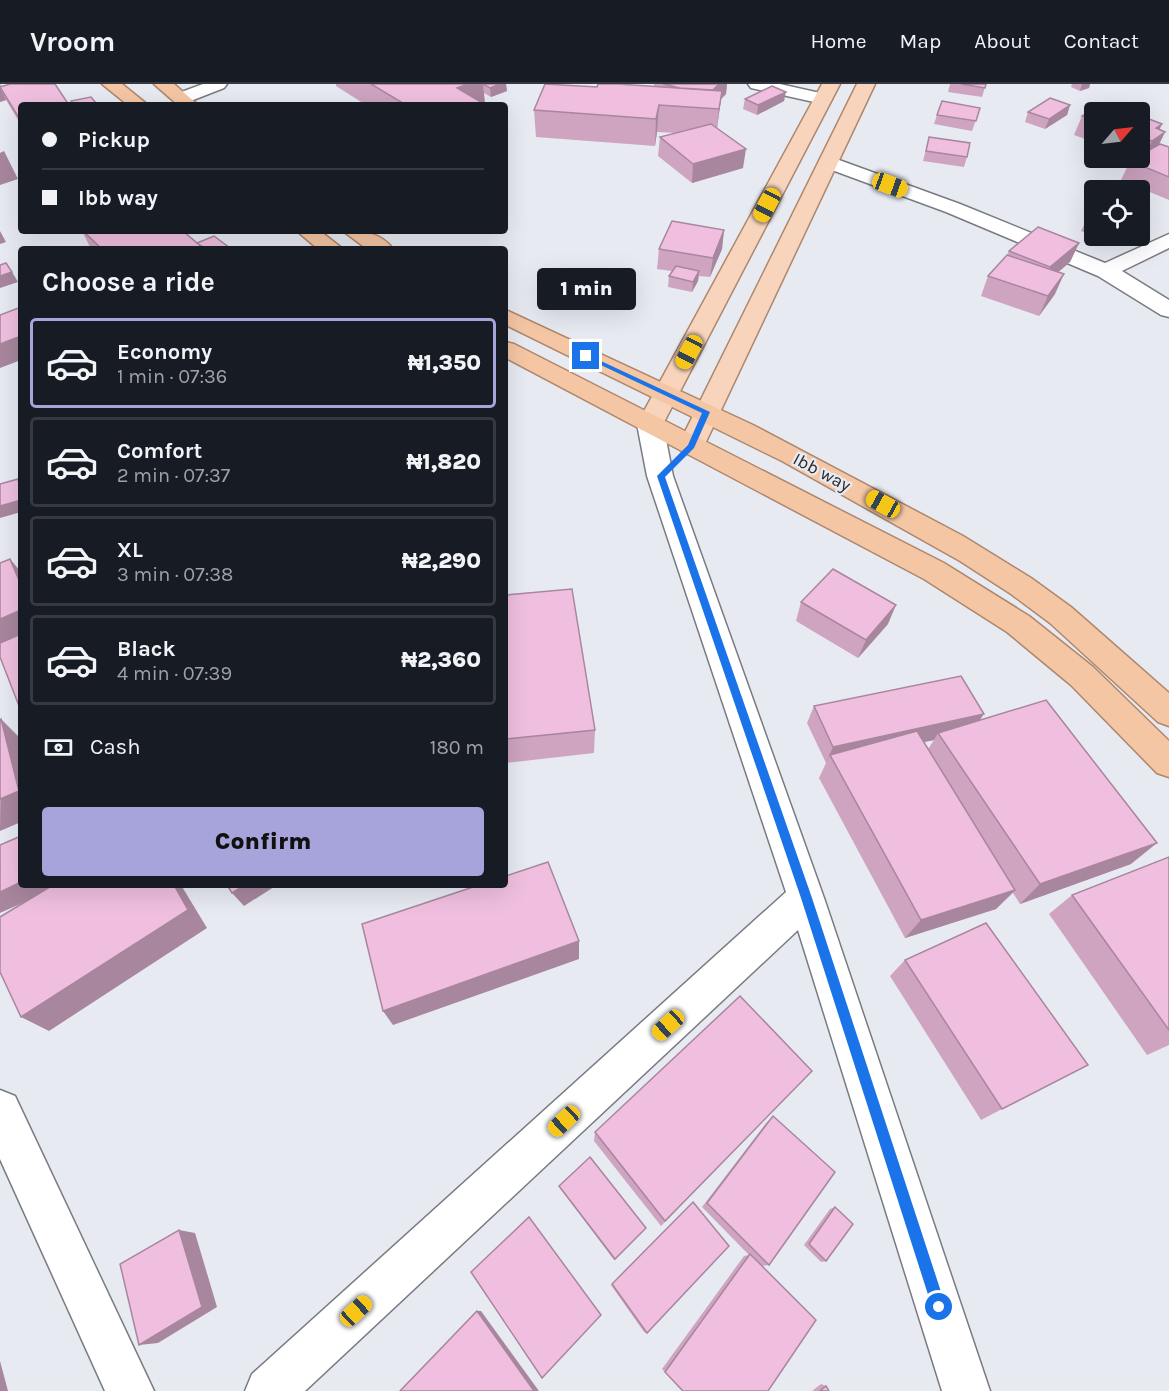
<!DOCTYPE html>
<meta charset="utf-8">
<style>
:root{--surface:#171b24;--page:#242831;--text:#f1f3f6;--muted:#9ea1a6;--line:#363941;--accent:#a7a3db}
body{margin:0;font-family:Karla,sans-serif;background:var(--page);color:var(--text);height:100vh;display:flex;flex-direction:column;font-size:22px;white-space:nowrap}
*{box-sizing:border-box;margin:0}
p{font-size:20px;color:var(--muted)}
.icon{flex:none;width:33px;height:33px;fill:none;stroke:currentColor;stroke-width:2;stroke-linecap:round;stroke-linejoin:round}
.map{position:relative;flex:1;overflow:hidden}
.sheet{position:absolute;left:18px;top:162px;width:490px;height:642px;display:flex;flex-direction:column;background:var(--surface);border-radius:6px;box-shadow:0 6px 24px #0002}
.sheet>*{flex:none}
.banner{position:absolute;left:18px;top:18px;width:490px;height:132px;border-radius:6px;box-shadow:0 6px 24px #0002;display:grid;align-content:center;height:132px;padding:0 24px;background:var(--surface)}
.needle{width:39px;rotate:62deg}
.tools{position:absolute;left:1084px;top:18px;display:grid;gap:12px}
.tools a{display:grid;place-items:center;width:66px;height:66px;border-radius:6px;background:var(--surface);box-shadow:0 6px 24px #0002;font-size:30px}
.end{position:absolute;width:27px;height:27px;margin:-14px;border:8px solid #1a73e8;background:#fff;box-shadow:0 0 0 3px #fff}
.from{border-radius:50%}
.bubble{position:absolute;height:42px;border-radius:6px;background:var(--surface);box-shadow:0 6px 24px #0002;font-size:20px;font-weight:800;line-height:42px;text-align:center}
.car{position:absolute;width:18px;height:36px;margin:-18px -9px;border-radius:8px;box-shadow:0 0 4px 2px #0007;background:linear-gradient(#f5c518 24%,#345 0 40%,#f5c518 0 76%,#345 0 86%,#f5c518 0)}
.banner b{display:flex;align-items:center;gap:21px;height:57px;font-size:22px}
.banner b+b{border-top:2px solid var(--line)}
.banner i{width:15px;height:15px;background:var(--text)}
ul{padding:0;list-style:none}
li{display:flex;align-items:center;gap:18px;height:90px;margin:0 12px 9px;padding:0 12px;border:3px solid var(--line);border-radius:6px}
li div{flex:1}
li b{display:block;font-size:22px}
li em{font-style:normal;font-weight:800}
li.on{border-color:var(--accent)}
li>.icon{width:54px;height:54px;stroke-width:1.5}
h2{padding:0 24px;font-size:27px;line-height:72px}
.pay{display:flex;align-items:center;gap:15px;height:66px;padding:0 24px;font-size:22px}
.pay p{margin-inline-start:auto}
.button{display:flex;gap:12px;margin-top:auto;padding:12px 24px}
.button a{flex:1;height:69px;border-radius:6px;background:var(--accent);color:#111;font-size:24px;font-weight:800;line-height:69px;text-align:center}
header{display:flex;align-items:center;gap:36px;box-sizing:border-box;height:84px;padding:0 30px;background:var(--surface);border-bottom:2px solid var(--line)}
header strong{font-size:28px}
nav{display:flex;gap:33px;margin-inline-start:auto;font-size:21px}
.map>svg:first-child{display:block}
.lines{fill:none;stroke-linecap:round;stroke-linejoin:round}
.minor-casing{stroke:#797b82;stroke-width:3}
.primary-casing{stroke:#ad876d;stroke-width:3}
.trunk-casing{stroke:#ad876d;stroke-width:3}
.minor{fill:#fff;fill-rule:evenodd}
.primary{fill:#f7d4bb;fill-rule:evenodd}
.trunk{fill:#f4c6a4;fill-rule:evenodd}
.wall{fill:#cea4c1;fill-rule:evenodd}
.shaded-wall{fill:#a8869d}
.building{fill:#f0bfe0;stroke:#a8869d;stroke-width:1.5}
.route{fill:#1a73e8}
.labels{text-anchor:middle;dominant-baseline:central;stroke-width:4.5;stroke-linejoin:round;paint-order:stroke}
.street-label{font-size:18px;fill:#2c2d30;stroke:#e8eaf2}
</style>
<header>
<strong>Vroom</strong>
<nav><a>Home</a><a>Map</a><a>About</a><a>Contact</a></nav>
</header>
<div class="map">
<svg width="1169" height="1307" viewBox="0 0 1169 1307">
<rect width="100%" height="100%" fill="#e8eaf2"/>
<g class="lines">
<defs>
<g id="minor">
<polygon points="203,0 227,0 224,4 188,18 176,18 173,14 176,10"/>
<polygon points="748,0 780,0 829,11 832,15 829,19 823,20 751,4"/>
<polygon points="828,72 960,120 1105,179 1169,150 1169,164 1122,187 1169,216 1169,233 1161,231 1098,192 946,128 821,82 819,78 821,74"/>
<polygon points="650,332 659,334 663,340 673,392 824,814 990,1307 942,1307 798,846 305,1307 245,1307 252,1290 786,808 647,392 637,340 641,334"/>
<polygon points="0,1006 15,1012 154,1307 105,1307 0,1075"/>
</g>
<g id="primary">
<polygon points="822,0 840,0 663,340 659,346 650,348 641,346 637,340"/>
<polygon points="857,0 875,0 704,362 700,368 691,371 682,368 678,362"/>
</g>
<g id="trunk">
<polygon points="102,0 122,0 148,21 128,21"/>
<polygon points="154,0 174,0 198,21 178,21"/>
<polygon points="297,147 320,147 343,165 318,165"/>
<path d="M343,147C361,147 381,148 393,165H367Z"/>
<polygon points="506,226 753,341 963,452 1031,494 1071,523 1169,609 1169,642 1158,638 1050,539 1011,510 960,477 782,377 506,241"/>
<polygon points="506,258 514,260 944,479 1029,532 1093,583 1169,657 1169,693 1157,689 1071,601 1007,548 924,495 506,274"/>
</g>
</defs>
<!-- minor casing -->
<use href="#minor" class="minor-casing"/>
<!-- primary casing -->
<use href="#primary" class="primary-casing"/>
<!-- trunk casing -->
<use href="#trunk" class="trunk-casing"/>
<!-- minor -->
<use href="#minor" class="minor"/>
<!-- primary -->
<use href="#primary" class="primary"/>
<!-- trunk -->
<use href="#trunk" class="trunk"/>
</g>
<!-- wall -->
<g class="wall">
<polygon points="0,0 21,21 21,41 6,16 0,18"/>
<polygon points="336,0 506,0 507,7 491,13 484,9 485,20 486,21 366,21 336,2"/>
<polygon points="654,0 727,0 726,10 721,15 717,44 743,84 692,99 658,72 660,53 675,49 657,48 655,62 536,53 534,26 597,3 654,2"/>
<polygon points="950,0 986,0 982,13 948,8"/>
<polygon points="1072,0 1090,0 1089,4 1080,7 1071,3"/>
<polygon points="745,15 784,17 757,31 743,25"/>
<polygon points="1070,21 1067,31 1045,45 1025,38 1028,28"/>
<polygon points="980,24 972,47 934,40 937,31"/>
<polygon points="1095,28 1095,68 1085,64 1088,56 1074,51 1082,32"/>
<polygon points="1140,39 1159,46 1159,60 1169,63 1169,116 1121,96 1130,77 1140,74"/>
<polygon points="929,53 967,73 964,83 923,77"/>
<polygon points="1095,130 1095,152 1122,152 1116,158 1108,155 1106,157 1081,147 1086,137"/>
<polygon points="724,146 722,165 710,193 699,192 698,197 692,208 668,203 669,192 672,187 657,185 659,165"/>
<polygon points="82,147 197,160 230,165 91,165"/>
<polygon points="1079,159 1070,178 1058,188 1055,210 1039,232 981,212 988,192 1007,171 1009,167"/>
<polygon points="506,511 595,646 594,669 506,679"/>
<polygon points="801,518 888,540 858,574 796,537"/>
<path d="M814,622L980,637L1131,780L1020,820L1013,809L996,825L905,854L819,694L826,679L807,639ZM934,656L928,665L924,658Z"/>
<polygon points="1169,773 1169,961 1147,971 1049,830 1072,811"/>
<polygon points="905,876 1002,1025 981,1036 890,892"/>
<polygon points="812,987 661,1142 594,1057 595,1048"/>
<polygon points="773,1032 769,1181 762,1182 768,1307 682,1307 662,1285 744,1172 749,1171 702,1123 766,1039"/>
<polygon points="559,1102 646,1144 614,1176 560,1104"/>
<polygon points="693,1118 647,1249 644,1248 611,1201"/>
<polygon points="835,1123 826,1177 821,1178 804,1161 830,1125"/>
<polygon points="821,1300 826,1302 829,1307 812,1307"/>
</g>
<!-- shaded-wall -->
<g class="shaded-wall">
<polygon points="468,0 483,0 485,21 457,4"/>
<polygon points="500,0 506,0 507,7 491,13 490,4"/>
<polygon points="719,0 727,0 726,10 721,15 716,52 720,15 708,11"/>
<polygon points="1082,0 1090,0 1089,4 1080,7"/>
<polygon points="0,3 6,16 0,18"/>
<polygon points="786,8 784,17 757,31 758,21"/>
<polygon points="659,21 657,48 655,62 656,35"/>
<polygon points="1070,21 1067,31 1045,45 1049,35"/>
<polygon points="1162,40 1155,55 1165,48 1156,67 1143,76 1152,57 1156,44"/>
<polygon points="746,65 743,84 692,99 693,80"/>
<polygon points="4,67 18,95 0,101 0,69"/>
<polygon points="724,146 722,165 710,193 713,174"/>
<polygon points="0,147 6,158 0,160"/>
<polygon points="1119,152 1122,152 1116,158"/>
<polygon points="1079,159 1070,178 1041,203 1050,183"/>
<polygon points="699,187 698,197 692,208 693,198"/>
<polygon points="12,188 18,198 0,204 0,192"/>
<polygon points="1064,190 1055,210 1039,232 1048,212"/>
<polygon points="21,252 21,276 0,284 0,260"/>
<polygon points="21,416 21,428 0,434 0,422"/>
<polygon points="10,475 21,488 21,501"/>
<polygon points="896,521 888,540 858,574 866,556"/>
<polygon points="21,526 21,561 0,570 0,535"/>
<polygon points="984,630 972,647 938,649 934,656 833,677 830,671 826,679 833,663"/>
<polygon points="1,635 21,655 21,738 0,747"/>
<polygon points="1157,759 1131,780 1020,820 1040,800"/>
<polygon points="21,798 21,801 63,801 0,829 0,808"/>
<polygon points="174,801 181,801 207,844 49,947 21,933"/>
<polygon points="245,801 277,801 244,822 232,809"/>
<polygon points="1015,806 996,825 905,854 921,836"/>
<polygon points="579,857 579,875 393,941 383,927"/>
<polygon points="179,1146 195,1149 217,1223 158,1259 139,1261"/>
<polygon points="477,1227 481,1227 539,1307 534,1307"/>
<polygon points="0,1277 8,1307 0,1307"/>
</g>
<!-- building -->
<g class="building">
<polygon points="10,0 55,0 69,21 21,21 21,33 19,34 0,3"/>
<polygon points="371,0 468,0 457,4 486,21 406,21"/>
<polygon points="483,0 500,0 490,4"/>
<polygon points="545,0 597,3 598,0 618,0 722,7 719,25 659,21 656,35 534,26"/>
<polygon points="663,0 719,0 713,6 680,4"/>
<polygon points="961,0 986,0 985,4"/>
<polygon points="772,2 786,8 758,21 745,15"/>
<polygon points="91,13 96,19 88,21 73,21 71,17"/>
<polygon points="1050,14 1070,21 1049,35 1028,28"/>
<polygon points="942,17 980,24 976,37 937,31"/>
<polygon points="1096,23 1111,28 1095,28 1095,36 1082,32"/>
<polygon points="1149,35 1162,40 1156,44 1165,48 1152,57 1140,53 1140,39 1143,40"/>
<polygon points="711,40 746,65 693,80 660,53"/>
<polygon points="929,53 970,59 967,73 926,67"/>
<polygon points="1160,60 1169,63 1169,93 1130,77 1136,74 1140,74 1140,71"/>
<polygon points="1095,130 1095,140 1086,137"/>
<polygon points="672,137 724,146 713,174 659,165"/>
<polygon points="1038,143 1079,159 1050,183 1009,167"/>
<polygon points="83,147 183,147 204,165 102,165"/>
<polygon points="214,152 230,164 227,165 206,165 197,159"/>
<polygon points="1007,171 1064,190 1048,212 988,192"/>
<polygon points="6,179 12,188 0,192 0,181"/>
<polygon points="676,182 699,187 693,198 669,192"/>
<polygon points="21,223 21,252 0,260 0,231"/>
<polygon points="18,395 21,408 21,416 0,422 0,400"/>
<polygon points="10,475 21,501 21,526 0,535 0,479"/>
<polygon points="833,485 896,521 866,556 801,518"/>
<polygon points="572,505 595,646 506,655 506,511"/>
<polygon points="21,550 21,627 0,573 0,559"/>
<polygon points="961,592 984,630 833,663 814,622"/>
<polygon points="1046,616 1157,759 1040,800 938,649"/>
<polygon points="1,635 19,707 0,715 0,636"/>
<polygon points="917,647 1015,806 921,836 830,671"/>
<polygon points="21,752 21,798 0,808 0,761"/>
<polygon points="1169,773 1169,946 1072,811"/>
<polygon points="548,778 579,857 383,927 362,840 479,801 506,801 506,792"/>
<polygon points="53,801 174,801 188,826 21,933 0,888 0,833"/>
<polygon points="227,801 245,801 232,809"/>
<polygon points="986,839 1088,981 1002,1025 905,876"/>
<polygon points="740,912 812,987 665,1137 595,1048"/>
<polygon points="773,1032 835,1088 769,1181 707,1119"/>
<polygon points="590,1073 646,1144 615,1175 559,1102"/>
<polygon points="693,1118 729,1162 647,1249 612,1200"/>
<polygon points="835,1123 853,1140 826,1177 809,1160"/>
<polygon points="529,1133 601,1231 542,1294 471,1188"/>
<polygon points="179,1146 202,1223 139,1261 120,1180"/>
<polygon points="750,1170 816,1236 768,1307 683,1307 665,1288"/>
<polygon points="477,1227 534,1307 400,1307"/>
<polygon points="826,1302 829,1307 820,1307"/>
</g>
<!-- route -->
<polygon class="route" points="586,270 710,328 694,364 665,393 812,814 946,1223 944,1228 939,1230 934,1228 932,1223 801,814 657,392 688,361 702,329 584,273"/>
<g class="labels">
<!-- street labels -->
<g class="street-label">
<text transform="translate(822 388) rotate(28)">Ibb way</text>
</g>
</g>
</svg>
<div class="tools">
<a><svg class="needle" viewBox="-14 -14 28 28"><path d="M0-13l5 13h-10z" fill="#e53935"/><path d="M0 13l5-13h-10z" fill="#9ea1a6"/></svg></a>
<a><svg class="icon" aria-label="locate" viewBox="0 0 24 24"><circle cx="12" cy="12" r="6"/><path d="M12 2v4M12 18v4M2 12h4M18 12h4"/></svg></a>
</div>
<i class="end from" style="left:939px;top:1223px"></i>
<i class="end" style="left:586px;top:272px"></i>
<div class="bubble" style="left:537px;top:184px;width:99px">1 min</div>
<i class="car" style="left:890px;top:101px;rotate:110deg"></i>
<i class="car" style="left:767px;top:121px;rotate:208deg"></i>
<i class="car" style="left:689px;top:268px;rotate:208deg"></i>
<i class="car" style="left:883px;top:420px;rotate:299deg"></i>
<i class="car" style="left:668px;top:941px;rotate:228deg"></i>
<i class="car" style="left:564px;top:1037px;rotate:227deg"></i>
<i class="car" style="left:356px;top:1227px;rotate:47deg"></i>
<div class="banner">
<b><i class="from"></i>Pickup</b>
<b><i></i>Ibb way</b>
</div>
<section class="sheet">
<h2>Choose a ride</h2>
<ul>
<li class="on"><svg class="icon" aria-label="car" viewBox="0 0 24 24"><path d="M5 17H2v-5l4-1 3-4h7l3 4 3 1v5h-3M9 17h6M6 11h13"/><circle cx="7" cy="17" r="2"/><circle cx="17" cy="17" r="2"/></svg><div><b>Economy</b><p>1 min · 07:36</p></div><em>₦1,350</em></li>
<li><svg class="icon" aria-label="car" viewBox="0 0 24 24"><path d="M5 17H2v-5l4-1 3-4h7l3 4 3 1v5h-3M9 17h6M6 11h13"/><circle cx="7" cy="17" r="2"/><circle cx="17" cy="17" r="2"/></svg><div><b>Comfort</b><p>2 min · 07:37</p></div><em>₦1,820</em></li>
<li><svg class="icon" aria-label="car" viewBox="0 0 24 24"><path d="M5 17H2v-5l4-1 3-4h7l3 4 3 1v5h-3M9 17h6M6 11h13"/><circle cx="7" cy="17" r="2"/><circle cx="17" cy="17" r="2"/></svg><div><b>XL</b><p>3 min · 07:38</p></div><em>₦2,290</em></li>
<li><svg class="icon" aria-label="car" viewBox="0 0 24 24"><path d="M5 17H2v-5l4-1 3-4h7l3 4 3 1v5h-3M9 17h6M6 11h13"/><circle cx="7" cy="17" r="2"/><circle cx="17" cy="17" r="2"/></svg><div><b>Black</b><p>4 min · 07:39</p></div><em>₦2,360</em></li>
</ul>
<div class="pay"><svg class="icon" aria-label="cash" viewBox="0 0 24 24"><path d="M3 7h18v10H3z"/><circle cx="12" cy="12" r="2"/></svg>Cash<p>180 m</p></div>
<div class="button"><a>Confirm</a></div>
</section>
</div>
